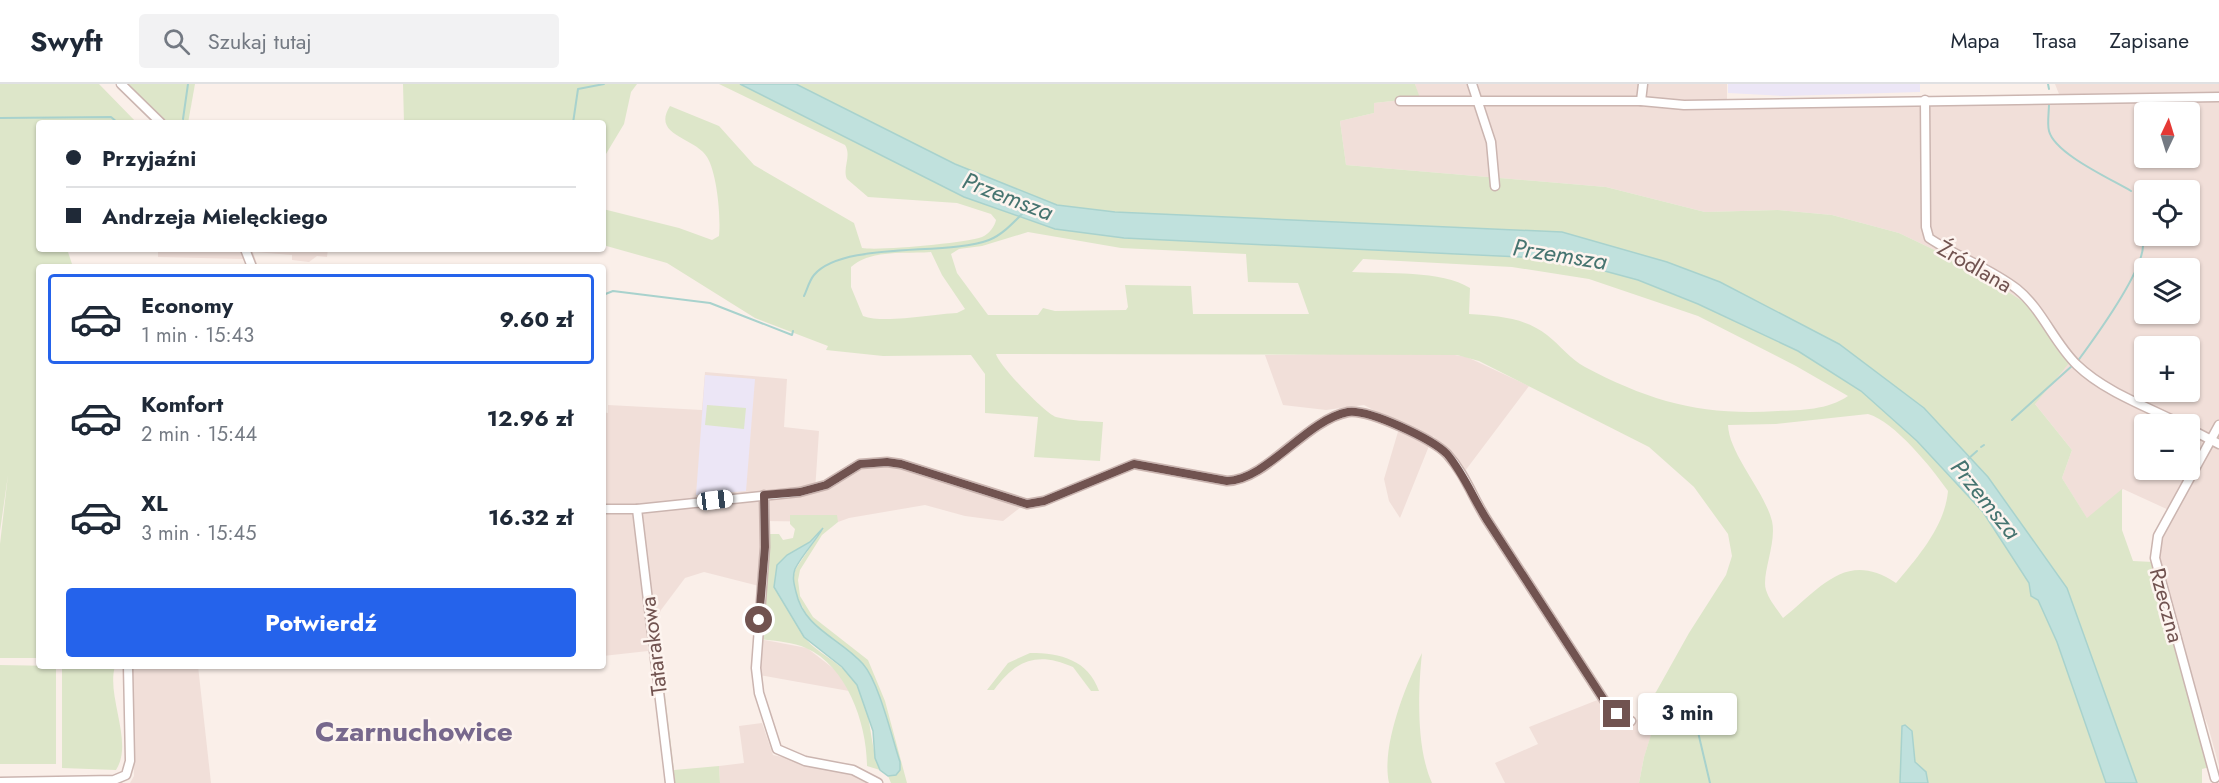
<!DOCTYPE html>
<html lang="pl">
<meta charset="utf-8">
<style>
:root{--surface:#fff;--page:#f2f2f3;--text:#1f2937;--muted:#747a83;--line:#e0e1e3;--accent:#2563eb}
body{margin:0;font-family:Jost,sans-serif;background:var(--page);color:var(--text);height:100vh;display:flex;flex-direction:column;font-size:22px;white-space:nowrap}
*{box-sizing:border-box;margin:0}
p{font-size:20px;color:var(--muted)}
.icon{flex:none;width:33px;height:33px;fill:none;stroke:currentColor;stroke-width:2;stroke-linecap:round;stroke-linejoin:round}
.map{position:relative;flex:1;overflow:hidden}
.panel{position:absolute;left:36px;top:180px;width:570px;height:405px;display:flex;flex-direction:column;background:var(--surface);border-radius:6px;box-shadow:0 2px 4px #0004}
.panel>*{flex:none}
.hud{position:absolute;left:36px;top:36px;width:570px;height:132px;border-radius:6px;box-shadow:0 2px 4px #0004;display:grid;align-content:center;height:132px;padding:0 30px;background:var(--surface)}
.needle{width:39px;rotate:4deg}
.controls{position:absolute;left:2134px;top:18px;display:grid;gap:12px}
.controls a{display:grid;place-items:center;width:66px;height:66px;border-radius:6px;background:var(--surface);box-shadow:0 2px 4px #0004;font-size:30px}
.end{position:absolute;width:27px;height:27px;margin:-14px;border:8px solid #715350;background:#fff;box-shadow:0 0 0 3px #fff}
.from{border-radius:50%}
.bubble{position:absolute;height:42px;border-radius:6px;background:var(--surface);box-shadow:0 2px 4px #0004;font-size:20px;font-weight:700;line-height:42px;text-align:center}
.car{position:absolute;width:18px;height:36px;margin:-18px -9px;border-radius:8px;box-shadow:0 0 4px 2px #0007;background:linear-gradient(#fff 24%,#345 0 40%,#fff 0 76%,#345 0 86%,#fff 0)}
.hud b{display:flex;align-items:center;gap:21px;height:57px;font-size:22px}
.hud b+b{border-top:2px solid var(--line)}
.hud i{width:15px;height:15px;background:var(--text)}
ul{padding:10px 0 0;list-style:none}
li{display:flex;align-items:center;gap:18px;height:90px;margin:0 12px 9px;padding:0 18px;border:3px solid transparent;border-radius:6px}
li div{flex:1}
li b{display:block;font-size:22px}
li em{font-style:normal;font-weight:700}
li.selected{border-color:var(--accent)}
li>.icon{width:54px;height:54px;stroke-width:1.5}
.button{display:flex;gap:12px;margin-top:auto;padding:12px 30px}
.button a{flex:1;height:69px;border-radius:6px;background:var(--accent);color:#fff;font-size:24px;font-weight:700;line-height:69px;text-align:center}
header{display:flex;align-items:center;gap:36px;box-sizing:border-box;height:84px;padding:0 30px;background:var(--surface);border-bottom:2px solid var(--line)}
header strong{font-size:28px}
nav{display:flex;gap:33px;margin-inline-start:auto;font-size:21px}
.search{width:420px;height:54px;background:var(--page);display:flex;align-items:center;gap:15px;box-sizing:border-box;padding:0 21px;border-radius:6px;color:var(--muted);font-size:22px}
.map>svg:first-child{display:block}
.residential{fill:#f1dfd9;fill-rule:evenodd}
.education{fill:#ece6f6}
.green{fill:#dde6c9;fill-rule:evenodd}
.water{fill:#c0e1dd;stroke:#a8d2cd;stroke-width:1.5}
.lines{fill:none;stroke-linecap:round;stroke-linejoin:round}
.stream{stroke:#a8d2cd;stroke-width:2}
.street-casing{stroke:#cbb5b0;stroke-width:11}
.street{stroke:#fff;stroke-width:8}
.route{stroke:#715350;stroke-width:8}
.labels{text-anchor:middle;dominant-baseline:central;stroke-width:5;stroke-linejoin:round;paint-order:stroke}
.street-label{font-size:22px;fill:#715350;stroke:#fdf4ef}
.water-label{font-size:24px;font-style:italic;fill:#467470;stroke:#fdf4ef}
.district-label{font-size:28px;font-weight:bold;fill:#77688d;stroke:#fdf4ef}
</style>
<header>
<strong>Swyft</strong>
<div class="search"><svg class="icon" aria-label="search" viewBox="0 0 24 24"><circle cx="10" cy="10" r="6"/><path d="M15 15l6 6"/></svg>Szukaj tutaj</div>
<nav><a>Mapa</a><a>Trasa</a><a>Zapisane</a></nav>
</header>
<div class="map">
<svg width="2219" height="699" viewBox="0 0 2219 699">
<rect width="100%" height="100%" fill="#faefe9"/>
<!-- residential -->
<g class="residential">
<path d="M1415,0H1727V24L2063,20L2055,0H2219V682L2208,642L2191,599L2158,473L2159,455L2171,427L2123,405L2088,436L2062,394L2072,366L2035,320L2030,222L1970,183L1899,149L1832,131L1778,126L1705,128L1606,103L1346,81L1340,37L1374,29V19L1419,14ZM2145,28H2190V74H2145ZM2145,106H2190V152H2145ZM2145,184H2190V230H2145ZM2145,262H2190V308H2145ZM2145,340H2190V386H2145Z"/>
<polygon points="158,165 328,165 327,173 317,172 309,178 292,176 292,171 253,168 258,183 247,183 244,175 158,173"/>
<polygon points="1397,269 1443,269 1467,273 1529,302 1465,387 1433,352 1400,434 1389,417 1384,395 1400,341 1364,321 1326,326 1283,321 1265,271"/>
<polygon points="705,288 787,295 784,343 819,347 815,407 860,385 880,381 918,388 1021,423 1003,437 965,432 925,421 849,434 838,438 763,437 759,502 704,488 685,494 661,526 653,543 646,544 648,567 603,572 603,328 608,329 608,321 702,326"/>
<polygon points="760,555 807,564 838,588 849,607 759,591"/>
<polygon points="132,582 198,582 211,699 130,699 134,692"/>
<polygon points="1600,615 1627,642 1661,621 1644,673 1639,699 1505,699 1495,679 1538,660 1529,643"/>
<polygon points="762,639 773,671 857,690 872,699 720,699 719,682 744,679 739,642"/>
</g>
<!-- education -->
<g class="education">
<polygon points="1728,0 1920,0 1920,8 1784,12 1728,9"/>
<polygon points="705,291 755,295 746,407 696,411"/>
</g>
<!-- green -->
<g class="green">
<polygon points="0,0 99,0 137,39 39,39 39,165 67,165 73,183 39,183 39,574 0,574 0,460 8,391 0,447"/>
<polygon points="127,0 195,0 188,39 165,39"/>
<polygon points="403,0 637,0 631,8 624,40 603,75 603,39 404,39"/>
<path d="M719,0H740L964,113L1055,145L1124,154L1560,175L1638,196L1698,220L1798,267L1861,307L1917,357L1983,428L2029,499L2031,512L2038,516L2057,558L2106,699H1928L1926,688L1915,678L1912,647L1902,677L1900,699H1639L1644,673L1660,622L1638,637V630L1656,608L1689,549L1726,491L1732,472L1728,450L1694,403L1649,363L1479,277L1457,271L996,270C999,282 1046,330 1056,333C1071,337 1088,337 1103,338L1100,377L1034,373L1038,333L985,329V290L971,271L883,272L826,266L828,262L755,234L667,179L603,161V125L679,144L712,156L719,152C721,133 717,89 707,73C695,53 651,52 670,22L719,42L754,81L854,139L862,164C879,167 966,159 982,153C989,150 995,142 996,136L991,130L957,119L868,113L847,95C842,84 852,72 845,61ZM1028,148L1121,164L1246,170L1248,198L1298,199L1309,230H1193L1191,202L1125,201L1128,223L1126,226L1055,227L1043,224L1038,231H988L957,189L951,170L959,165L982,162ZM931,168L942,191L965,225L957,229C933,230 884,240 863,232L851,203V183C871,165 906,170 931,168ZM1363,175L1512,183L1589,195L1698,232L1796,282L1848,312C1828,326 1801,326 1778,327C1703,332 1651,318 1585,283C1570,275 1560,261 1547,251C1524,233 1497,232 1469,230L1470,204C1442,186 1385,190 1352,188ZM1868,330C1894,337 1932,384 1948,407C1945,442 1918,473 1896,499C1846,465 1820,505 1783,534C1777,525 1769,516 1766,506C1761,491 1777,459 1772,437C1764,406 1729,370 1728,341L1776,340Z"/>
<polygon points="796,0 1415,0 1420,14 1374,19 1374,29 1340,37 1346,81 1606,103 1705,128 1778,126 1832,131 1899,149 1970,183 2030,222 2070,278 2035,320 2072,366 2062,394 2087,434 2122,405 2122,446 2133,477 2153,478 2210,683 2202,685 2202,699 2137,699 2067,504 1988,393 1924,324 1839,260 1720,198 1667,178 1562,148 1115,128 1057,121 955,80"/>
<polygon points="707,321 746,324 744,345 705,341"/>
<path d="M790,431H837L838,438L822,451L800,486L798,496L800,512L813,533L868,576L885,617L907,699H891L888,692L896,691L863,580L817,544L806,530L797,512L793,496L795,486L821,447L810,458L787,471C791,490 797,536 804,552C812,567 847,581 858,602C872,628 869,660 880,686L867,682C867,640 847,582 806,564C793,558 775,557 760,555L769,475L768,450H779L783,456L793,454L795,445L790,440Z"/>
<polygon points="656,537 674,686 719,682 720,699 672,699 653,543"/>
<path d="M1030,569C1061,569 1088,576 1099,607H1091L1073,583C1037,567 1016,576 994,606H987L1008,579Z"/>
<path d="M1422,569C1418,607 1416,664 1432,699H1389C1381,663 1405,602 1422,569Z"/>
<polygon points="0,581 56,582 56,680 0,680"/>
<path d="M62,582H115C106,613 134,658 116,686L62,684Z"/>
</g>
<!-- water -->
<g class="water">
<polygon points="740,0 796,0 955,80 1057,121 1115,128 1562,148 1667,178 1720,198 1839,260 1924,324 1988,393 2067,504 2137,699 2106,699 2057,558 2038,516 2031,512 2029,499 1983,428 1917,357 1861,307 1798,267 1698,220 1638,196 1560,175 1124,154 1055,145 964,113"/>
<path d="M823,444C815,458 802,471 795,485C792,493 794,500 796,508C804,545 840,554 863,580C879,598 892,654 900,678V686L896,691L888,692L880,686L875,674L873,647L857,601L842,583L804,553L774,503L777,481L787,471L810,458Z"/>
<polygon points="1905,641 1912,647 1915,678 1926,688 1928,699 1900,699 1902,642"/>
</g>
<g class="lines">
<!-- stream -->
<g class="stream">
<polyline points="2048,0 2049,5"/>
<path d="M2049,20C2049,28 2047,40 2049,47C2055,70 2111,95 2131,107"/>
<polyline points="0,34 111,33 118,39"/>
<polyline points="183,35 188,0"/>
<polyline points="573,39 578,5 604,0"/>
<polyline points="603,211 613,207 710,219 792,251 793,247"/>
<path d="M804,212C807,206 809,197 814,191C843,157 947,172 989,156C1002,151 1013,139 1022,130"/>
<path d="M2077,278C2094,255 2142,189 2143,162C2144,150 2142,128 2138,117"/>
<polyline points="2012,336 2073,281"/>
<polyline points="1981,363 1984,361"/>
<polyline points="1968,375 1977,367"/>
<polyline points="1694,631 1710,699"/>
</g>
<defs>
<g id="street">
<polyline points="121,0 161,39"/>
<polyline points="1472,0 1491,58 1495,102"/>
<path d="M1925,16L1926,143L1929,154C1957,173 1990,184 2017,205C2042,225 2054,259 2077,281C2105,308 2148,323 2181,340"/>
<polyline points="1400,17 1641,17 1684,21 2219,13"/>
<polyline points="1641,17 1643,0"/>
<polyline points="245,165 252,183"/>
<polyline points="2190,345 2219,360"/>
<polyline points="764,411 765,463 756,584 759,609 777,665 805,677 853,686 878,699"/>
<path d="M603,425H637L800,408L826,401L860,380L887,378L901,380L1027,420L1044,417L1134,380L1227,397C1267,396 1306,336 1348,328C1369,325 1432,355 1447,370C1465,390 1473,414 1487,436C1526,496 1565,556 1604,616L1617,630L1631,637"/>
<polyline points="637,425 670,699"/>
<polyline points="2215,694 2155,474 2158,452 2219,341"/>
<polyline points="0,698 114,696 126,691 130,677 128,582"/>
</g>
</defs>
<!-- street casing -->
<use href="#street" class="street-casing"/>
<!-- street -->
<use href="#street" class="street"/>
</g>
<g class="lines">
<!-- route -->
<path class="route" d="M759,536L765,463L764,411L800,408L826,401L860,380L887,378L901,380L1027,420L1044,417L1134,380L1227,397C1267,396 1306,336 1348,328C1369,325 1432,355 1447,370C1464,390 1473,414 1487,436C1526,496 1565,556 1604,616L1617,630"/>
</g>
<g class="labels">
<!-- street labels -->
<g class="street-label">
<text transform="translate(1975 182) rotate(30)">Źródlana</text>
<text transform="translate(2167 521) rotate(75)">Rzeczna</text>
<text transform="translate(653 562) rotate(-97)">Tatarakowa</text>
</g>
<!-- water labels -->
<g class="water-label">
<text transform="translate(1008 112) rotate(21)">Przemsza</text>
<text transform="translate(1560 170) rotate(9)">Przemsza</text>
<text transform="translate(1986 415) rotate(51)">Przemsza</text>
</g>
<!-- district labels -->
<g class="district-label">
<text x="414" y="647">Czarnuchowice</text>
</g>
</g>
</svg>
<div class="controls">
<a><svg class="needle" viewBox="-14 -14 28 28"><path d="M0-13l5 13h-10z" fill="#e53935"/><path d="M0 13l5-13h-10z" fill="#747a83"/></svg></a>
<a><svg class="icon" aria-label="locate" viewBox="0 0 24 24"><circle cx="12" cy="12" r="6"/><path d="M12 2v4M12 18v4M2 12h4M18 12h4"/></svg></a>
<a><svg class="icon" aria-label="layers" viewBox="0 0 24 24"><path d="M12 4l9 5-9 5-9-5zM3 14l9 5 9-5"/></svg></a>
<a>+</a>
<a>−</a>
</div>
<i class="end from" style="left:759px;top:536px"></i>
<i class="end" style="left:1617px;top:630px"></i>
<div class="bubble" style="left:1638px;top:609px;width:99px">3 min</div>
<i class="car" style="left:715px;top:416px;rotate:83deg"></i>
<div class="hud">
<b><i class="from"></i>Przyjaźni</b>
<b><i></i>Andrzeja Mielęckiego</b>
</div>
<section class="panel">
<ul>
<li class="selected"><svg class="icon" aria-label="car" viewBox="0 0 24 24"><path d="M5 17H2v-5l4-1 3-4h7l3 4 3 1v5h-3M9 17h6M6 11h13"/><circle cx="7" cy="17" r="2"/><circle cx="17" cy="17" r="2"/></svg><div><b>Economy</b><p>1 min · 15:43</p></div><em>9.60 zł</em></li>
<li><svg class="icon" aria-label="car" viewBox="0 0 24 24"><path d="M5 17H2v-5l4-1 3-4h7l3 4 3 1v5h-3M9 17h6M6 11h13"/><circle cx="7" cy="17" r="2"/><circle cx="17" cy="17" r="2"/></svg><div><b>Komfort</b><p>2 min · 15:44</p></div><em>12.96 zł</em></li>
<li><svg class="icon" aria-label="car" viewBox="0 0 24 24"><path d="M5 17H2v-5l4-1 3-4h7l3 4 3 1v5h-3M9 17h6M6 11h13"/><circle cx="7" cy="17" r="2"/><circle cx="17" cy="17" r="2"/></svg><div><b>XL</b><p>3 min · 15:45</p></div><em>16.32 zł</em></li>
</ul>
<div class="button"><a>Potwierdź</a></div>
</section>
</div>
